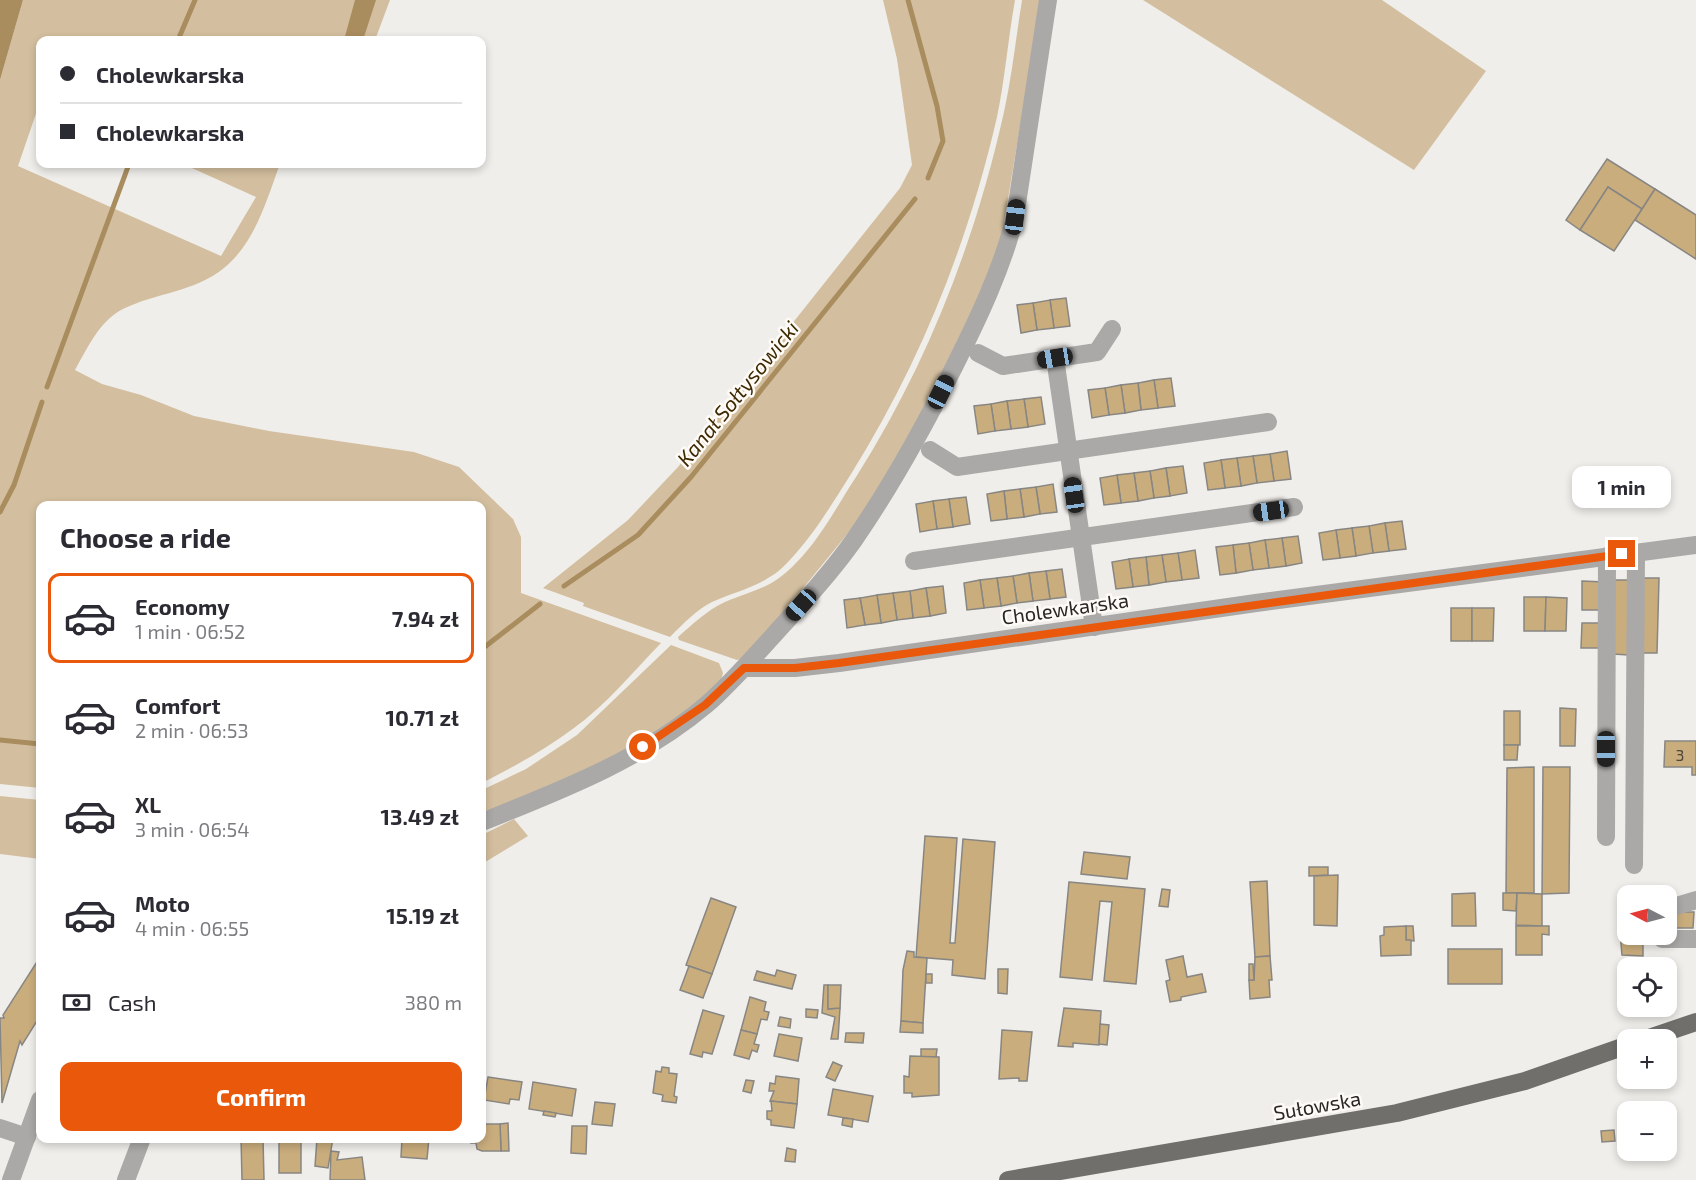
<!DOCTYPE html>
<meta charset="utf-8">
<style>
:root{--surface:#fff;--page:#f2f2f3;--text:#2b2b33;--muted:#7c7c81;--line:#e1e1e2;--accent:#ea580c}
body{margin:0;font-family:"Exo 2",sans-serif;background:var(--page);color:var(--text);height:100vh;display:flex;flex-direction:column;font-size:22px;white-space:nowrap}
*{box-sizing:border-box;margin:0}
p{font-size:20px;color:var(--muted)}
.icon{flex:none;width:33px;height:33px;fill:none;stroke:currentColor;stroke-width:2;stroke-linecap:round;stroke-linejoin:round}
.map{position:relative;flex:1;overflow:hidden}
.drawer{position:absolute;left:36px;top:501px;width:450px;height:642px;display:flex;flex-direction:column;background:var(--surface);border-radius:12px;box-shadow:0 3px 9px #0003}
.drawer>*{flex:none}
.top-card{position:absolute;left:36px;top:36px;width:450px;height:132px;border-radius:12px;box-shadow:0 3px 9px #0003;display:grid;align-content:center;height:132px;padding:0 24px;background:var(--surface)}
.needle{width:39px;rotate:276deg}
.fabs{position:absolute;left:1617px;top:885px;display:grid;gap:12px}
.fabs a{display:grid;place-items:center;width:60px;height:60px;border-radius:12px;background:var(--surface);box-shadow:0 3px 9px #0003;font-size:30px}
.end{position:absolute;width:27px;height:27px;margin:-14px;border:8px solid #ea580c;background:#fff;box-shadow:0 0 0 3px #fff}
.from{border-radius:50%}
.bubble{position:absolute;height:42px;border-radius:12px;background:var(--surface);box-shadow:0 3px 9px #0003;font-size:20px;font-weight:700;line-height:42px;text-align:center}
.car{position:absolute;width:18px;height:36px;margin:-18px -9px;border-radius:8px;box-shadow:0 0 4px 2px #0007;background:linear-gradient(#222 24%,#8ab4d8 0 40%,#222 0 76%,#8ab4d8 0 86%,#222 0)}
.top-card b{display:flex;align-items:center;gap:21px;height:57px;font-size:22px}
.top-card b+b{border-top:2px solid var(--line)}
.top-card i{width:15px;height:15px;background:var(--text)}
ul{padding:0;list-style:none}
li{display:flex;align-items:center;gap:18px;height:90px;margin:0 12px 9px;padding:0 12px;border:3px solid transparent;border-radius:12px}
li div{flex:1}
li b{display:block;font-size:22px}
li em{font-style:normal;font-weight:700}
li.on{border-color:var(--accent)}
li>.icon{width:54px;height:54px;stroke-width:1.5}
h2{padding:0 24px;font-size:27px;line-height:72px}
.pay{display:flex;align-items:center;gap:15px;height:66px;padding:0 24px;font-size:22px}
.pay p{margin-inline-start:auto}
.action{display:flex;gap:12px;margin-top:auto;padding:12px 24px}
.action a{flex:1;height:69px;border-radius:12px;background:var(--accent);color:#fff;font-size:24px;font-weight:700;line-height:69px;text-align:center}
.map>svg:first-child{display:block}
.green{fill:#d3bf9f}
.water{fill:#aa8d5e}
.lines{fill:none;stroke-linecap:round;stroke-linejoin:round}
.stream{stroke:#aa8d5e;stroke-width:5}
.building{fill:#caad7d;stroke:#888682;stroke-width:1.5}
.minor{stroke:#aaa9a7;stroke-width:18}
.major{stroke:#716f6c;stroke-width:18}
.route{stroke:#ea580c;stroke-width:8}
.labels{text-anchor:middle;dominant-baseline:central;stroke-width:5;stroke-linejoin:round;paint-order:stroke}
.number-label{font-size:16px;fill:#50483b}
.street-label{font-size:20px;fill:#282725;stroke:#fefbf7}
.water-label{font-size:21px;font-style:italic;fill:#3d2800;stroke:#fefbf7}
</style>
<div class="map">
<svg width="1696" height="1180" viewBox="0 0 1696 1180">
<rect width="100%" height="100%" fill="#f0eeea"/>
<!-- green -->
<g class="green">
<path d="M23,0H390L375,40H40V102L18,166L221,256L256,197L183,164H280C267,199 255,243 224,268C195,292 155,293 123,309C100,320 87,349 75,370L102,384L141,395L194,416L269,431L414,452L459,467L513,519L521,537V593L661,643C633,672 606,705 574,728C545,750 513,767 482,783V506H40V788L0,784V80Z"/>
<path d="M883,0H1015C1008,39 1005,79 997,117C968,243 920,364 851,474C832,504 813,536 788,562C767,585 739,590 712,602C696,610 683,624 670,637L583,606L584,603L543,588L628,520L678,467L900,188L912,165L897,59Z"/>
<path d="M1022,0H1041L1001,241L962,340L871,505L746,658L737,660L679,640L678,637C693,624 707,610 725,602C756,589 771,589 796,563C820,539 837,506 856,477C927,365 975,242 1004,112C1012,76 1016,37 1022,0Z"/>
<polygon points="1143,0 1382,0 1486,71 1414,170"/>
<polygon points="671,645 719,663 723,673 720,684 657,734 531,797 482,812 482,790 526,769 577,735"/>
<polygon points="0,796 40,800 40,859 0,854"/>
<polygon points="514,819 528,836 482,864 482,835"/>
</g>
<!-- water -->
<g class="water">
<polygon points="0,0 23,0 0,80"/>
<polygon points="355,0 376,0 363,40 344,40"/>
</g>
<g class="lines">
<!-- stream -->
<g class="stream">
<polyline points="908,0 937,106 943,141 928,178"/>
<polyline points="178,40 195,0"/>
<polyline points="47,387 129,164"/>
<polyline points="0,512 14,485 42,402"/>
<polyline points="564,586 638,535 691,477 915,199"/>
<polyline points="482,649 540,604"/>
<polyline points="0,740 40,744"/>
</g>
</g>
<!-- building -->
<g class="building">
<polygon points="1607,159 1655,189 1642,209 1608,187 1580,230 1566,220"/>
<polygon points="1608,187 1642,209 1614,251 1580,230"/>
<polygon points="1655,189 1696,215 1696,259 1635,220"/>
<polygon points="1066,298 1070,326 1054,328 1050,300"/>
<polygon points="1050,300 1054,328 1037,330 1033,303"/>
<polygon points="1033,303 1037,330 1021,333 1017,305"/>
<polygon points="1171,378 1175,406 1158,408 1154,380"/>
<polygon points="1154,380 1158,408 1141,410 1138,383"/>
<polygon points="1138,383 1141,410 1125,413 1121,385"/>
<polygon points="1121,385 1125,413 1109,415 1105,388"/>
<polygon points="1105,388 1109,415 1092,418 1088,390"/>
<polygon points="1041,397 1045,424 1028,427 1024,399"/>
<polygon points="1024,399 1028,427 1011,429 1007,401"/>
<polygon points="1007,401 1011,429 995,431 991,404"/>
<polygon points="991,404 995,431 978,434 974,406"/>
<polygon points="1287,451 1291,479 1274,481 1270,454"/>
<polygon points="1270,454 1274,481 1257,483 1253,456"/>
<polygon points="1253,456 1257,483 1241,486 1237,458"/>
<polygon points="1237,458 1241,486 1225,488 1221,460"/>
<polygon points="1221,460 1225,488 1208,490 1204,463"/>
<polygon points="1183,466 1187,493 1170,496 1166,468"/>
<polygon points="1166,468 1170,496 1154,498 1150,471"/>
<polygon points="1150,471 1154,498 1138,501 1134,473"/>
<polygon points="1134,473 1138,501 1121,503 1117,475"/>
<polygon points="1117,475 1121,503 1104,505 1100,478"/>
<polygon points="1053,484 1057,512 1040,514 1036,487"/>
<polygon points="1036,487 1040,514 1024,517 1020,489"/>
<polygon points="1020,489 1024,517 1007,519 1004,491"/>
<polygon points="1004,491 1007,519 991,521 987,494"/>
<polygon points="966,497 970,524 953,527 949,499"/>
<polygon points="949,499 953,527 937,529 933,501"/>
<polygon points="933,501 937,529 920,532 916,504"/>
<polygon points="1402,521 1406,549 1389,551 1385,523"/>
<polygon points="1385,523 1389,551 1373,553 1369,526"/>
<polygon points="1369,526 1373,553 1356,556 1352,528"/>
<polygon points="1352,528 1356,556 1340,558 1336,530"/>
<polygon points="1336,530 1340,558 1323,560 1319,533"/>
<polygon points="1298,536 1302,563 1286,566 1282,538"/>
<polygon points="1282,538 1286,566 1269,568 1265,540"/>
<polygon points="1265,540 1269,568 1253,570 1249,543"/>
<polygon points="1249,543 1253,570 1236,573 1233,545"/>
<polygon points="1233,545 1236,573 1220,575 1216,547"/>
<polygon points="1195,550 1199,578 1182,580 1178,553"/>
<polygon points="1178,553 1182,580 1166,582 1162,555"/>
<polygon points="1162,555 1166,582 1149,585 1146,557"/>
<polygon points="1146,557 1149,585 1133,587 1129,559"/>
<polygon points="1129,559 1133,587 1116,589 1112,562"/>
<polygon points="1062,569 1066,597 1050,599 1046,571"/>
<polygon points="1046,571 1050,599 1033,601 1029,573"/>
<polygon points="1029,573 1033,601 1017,603 1013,576"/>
<polygon points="1013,576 1017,603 1001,606 997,578"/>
<polygon points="997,578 1001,606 984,608 980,580"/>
<polygon points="1643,578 1659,578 1657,653 1642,653"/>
<polygon points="980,580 984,608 967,610 964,583"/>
<polygon points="1614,580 1630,580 1628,655 1613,654"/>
<polygon points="1582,581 1604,582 1603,610 1582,610"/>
<polygon points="943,586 946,613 930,616 926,588"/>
<polygon points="926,588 930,616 913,618 910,591"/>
<polygon points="910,591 913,618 897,620 893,593"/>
<polygon points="893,593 897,620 881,623 877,595"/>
<polygon points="877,595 881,623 865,625 860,598"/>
<polygon points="1524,597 1546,597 1545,631 1524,631"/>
<polygon points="1546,597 1567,598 1566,631 1545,631"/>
<polygon points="860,598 865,625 847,628 844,600"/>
<rect x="1451" y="608" width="21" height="33"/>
<polygon points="1472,608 1494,608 1493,641 1472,641"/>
<polygon points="1582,623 1603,623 1602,648 1581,648"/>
<polygon points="1560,708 1576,709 1575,746 1560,746"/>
<rect x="1504" y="711" width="16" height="34"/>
<polygon points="1665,741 1696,741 1696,775 1692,775 1692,767 1664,767"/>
<polygon points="1504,745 1518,745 1517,760 1504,760"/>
<polygon points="1534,767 1534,893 1506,893 1507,768"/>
<polygon points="1543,767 1570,767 1569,893 1542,894"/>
<polygon points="925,836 957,838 950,943 955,943 963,839 995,842 985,979 952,975 953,960 916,957"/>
<polygon points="1084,852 1130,857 1127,879 1081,874"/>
<polygon points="1309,867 1328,867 1328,875 1309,876"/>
<polygon points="1338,875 1337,926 1314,925 1314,876"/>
<polygon points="1267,881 1270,956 1255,957 1250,882"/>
<polygon points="1069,882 1145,889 1136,984 1104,981 1112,902 1100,901 1092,980 1060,977"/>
<polygon points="1162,889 1170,890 1168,907 1159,906"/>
<rect x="1636" y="892" width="18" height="4"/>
<polygon points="1475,893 1476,926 1452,926 1452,894"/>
<polygon points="1503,893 1517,893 1516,911 1503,910"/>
<polygon points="1517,893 1542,894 1542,926 1516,925"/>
<polygon points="711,898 736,907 712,974 686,965"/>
<polygon points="1668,912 1694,912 1693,928 1668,928"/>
<polygon points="1406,926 1413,926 1414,941 1406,940"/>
<polygon points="1406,926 1406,940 1411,940 1411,955 1381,956 1380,936 1384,935 1384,927"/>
<polygon points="1516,926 1549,926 1549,935 1542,934 1542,955 1516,955"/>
<polygon points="1620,932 1643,934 1643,956 1622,955"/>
<rect x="1448" y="949" width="54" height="35"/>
<polygon points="907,951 914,952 914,957 927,958 923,1023 901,1021 903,970"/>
<polygon points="1183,956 1187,977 1202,974 1206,992 1181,997 1181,1000 1170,1002 1166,981 1170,980 1166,960"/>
<polygon points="1270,956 1272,980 1269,980 1270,997 1250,999 1249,980 1254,980 1255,957"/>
<polygon points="40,957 40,1016 22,1045 20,1041 2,1103 0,1018 4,1018 3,1015"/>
<polygon points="1249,964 1253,964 1254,980 1249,980"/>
<polygon points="689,966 712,974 703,998 680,990"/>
<polygon points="998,969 1008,969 1007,994 998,993"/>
<polygon points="777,970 796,975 792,989 754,980 757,971 775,976"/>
<rect x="926" y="974" width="6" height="9"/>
<polygon points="824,985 828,985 828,1009 840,1008 838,1039 831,1039 835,1017 822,1013"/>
<polygon points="828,985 841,985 840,1008 828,1009"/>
<polygon points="750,997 766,1002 764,1011 769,1012 767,1020 761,1019 757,1034 741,1030"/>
<polygon points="1064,1008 1101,1011 1099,1045 1073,1043 1073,1047 1058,1046"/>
<polygon points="806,1009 818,1010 817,1018 806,1017"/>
<polygon points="703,1010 724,1016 712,1054 703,1052 702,1057 690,1054"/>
<polygon points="780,1017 791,1019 790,1028 778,1026"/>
<polygon points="901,1021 923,1023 923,1033 900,1032"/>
<polygon points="1100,1024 1109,1025 1107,1045 1099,1044"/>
<polygon points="741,1030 757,1034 754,1044 759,1045 757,1052 752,1050 749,1059 734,1055"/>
<polygon points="1002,1030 1032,1032 1027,1081 1019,1081 1019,1078 999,1079"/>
<polygon points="846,1033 864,1033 863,1043 845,1042"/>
<polygon points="779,1034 802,1038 798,1061 774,1056"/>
<polygon points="921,1049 937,1049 936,1057 921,1057"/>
<polygon points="910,1056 939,1057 939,1095 912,1097 912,1093 904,1093 904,1076 909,1077"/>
<polygon points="833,1062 842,1066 835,1081 826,1077"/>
<polygon points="662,1067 669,1068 669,1073 677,1074 674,1096 677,1097 676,1103 662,1101 663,1095 653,1093 656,1071 661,1072"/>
<polygon points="776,1076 799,1079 797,1104 770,1101 774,1091 769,1091 770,1083 775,1084"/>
<polygon points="488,1077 522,1082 519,1100 510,1099 509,1104 484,1100"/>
<polygon points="746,1080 754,1081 751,1093 743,1091"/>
<polygon points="533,1082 576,1089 572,1116 529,1109"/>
<polygon points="833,1089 873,1096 868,1122 828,1115"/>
<polygon points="771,1101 797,1104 794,1128 771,1125 771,1120 767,1119 767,1111 772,1111"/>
<polygon points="595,1102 615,1104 612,1126 592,1124"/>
<polygon points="544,1111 556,1113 555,1117 543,1115"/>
<polygon points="843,1118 853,1119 852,1127 842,1125"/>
<polygon points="508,1123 509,1151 501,1151 500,1124"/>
<polygon points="482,1124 500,1124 501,1151 482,1151 477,1149 476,1143 471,1143 471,1138 482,1138"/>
<polygon points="572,1126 587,1126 586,1154 571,1153"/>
<polygon points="1614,1130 1615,1141 1602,1142 1601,1131"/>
<polygon points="241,1138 263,1138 264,1180 242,1180"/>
<rect x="279" y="1138" width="22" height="35"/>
<polygon points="317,1138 333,1138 328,1168 315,1166"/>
<polygon points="402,1138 429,1138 427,1159 401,1157"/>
<polygon points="787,1148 796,1150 795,1162 785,1161"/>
<polygon points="331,1151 339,1152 337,1160 362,1157 365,1180 330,1180"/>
</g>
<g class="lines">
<!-- minor -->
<g class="minor">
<polyline points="978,353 1003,366 1097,352 1112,329"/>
<polyline points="1055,358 1094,627"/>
<polyline points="930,450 957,467 1268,422"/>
<polyline points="914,561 1294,507"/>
<polyline points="744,668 795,668 839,663 1256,603 1696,545"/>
<path d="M482,822C559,791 641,760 706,705C730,684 751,660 772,637C800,606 830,574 854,540C892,485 924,427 954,367C978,319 1002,269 1015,217L1048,0"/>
<polyline points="1606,837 1607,556"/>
<polyline points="1634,865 1636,553"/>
<polyline points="1666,909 1696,900"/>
<polyline points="1662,934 1662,939 1696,939"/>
<polyline points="0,1128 27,1137"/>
<polyline points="11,1180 40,1100"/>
<polyline points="126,1180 142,1138"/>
</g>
<!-- major -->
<g class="major">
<polyline points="1643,1040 1696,1022"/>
<polyline points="1008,1180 1397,1113 1525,1081 1628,1045"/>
</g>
</g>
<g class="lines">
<!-- route -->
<polyline class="route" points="643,747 705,705 744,668 795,668 839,663 1622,554"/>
</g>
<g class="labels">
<!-- number labels -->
<g class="number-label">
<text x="1680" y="754">3</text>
</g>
<!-- street labels -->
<g class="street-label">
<text transform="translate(1065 608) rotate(-8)">Cholewkarska</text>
<text transform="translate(1317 1105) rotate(-10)">Sułowska</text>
</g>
<!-- water labels -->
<g class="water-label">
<text transform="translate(737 393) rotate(-51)">Kanał Sołtysowicki</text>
</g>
</g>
</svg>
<div class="fabs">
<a><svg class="needle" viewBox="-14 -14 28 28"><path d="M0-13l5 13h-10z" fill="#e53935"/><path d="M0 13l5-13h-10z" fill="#7c7c81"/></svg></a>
<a><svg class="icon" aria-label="locate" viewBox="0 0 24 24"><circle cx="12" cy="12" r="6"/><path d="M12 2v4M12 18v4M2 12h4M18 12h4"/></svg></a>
<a>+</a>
<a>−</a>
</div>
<i class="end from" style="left:643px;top:747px"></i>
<i class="end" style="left:1622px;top:554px"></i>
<div class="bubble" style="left:1572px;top:466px;width:99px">1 min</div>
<i class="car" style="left:1015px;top:217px;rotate:7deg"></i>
<i class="car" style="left:1055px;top:358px;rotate:261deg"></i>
<i class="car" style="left:941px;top:392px;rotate:26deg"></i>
<i class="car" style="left:1074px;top:495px;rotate:352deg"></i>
<i class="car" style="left:1271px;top:511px;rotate:262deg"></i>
<i class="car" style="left:801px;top:605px;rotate:222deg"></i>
<i class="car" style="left:1606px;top:749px;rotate:180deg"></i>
<div class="top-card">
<b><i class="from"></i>Cholewkarska</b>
<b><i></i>Cholewkarska</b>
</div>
<section class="drawer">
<h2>Choose a ride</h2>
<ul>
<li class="on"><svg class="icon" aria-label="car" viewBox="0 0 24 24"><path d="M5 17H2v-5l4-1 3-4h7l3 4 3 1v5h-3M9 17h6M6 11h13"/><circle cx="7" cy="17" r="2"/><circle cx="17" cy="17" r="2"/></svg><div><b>Economy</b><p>1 min · 06:52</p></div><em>7.94 zł</em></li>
<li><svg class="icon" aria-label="car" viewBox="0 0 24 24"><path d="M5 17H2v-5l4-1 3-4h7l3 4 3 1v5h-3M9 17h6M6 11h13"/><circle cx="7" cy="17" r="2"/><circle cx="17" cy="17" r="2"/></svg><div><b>Comfort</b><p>2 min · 06:53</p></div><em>10.71 zł</em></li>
<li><svg class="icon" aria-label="car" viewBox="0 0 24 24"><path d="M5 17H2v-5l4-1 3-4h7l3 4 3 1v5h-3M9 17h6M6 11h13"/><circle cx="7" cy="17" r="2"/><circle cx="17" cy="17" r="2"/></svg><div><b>XL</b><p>3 min · 06:54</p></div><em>13.49 zł</em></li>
<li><svg class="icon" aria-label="car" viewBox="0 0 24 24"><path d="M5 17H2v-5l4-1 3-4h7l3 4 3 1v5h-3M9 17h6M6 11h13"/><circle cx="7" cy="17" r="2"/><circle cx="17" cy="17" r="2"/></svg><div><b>Moto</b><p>4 min · 06:55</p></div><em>15.19 zł</em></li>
</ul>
<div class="pay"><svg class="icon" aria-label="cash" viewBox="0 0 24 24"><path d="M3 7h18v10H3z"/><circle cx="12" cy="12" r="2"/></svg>Cash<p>380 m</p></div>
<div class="action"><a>Confirm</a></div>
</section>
</div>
